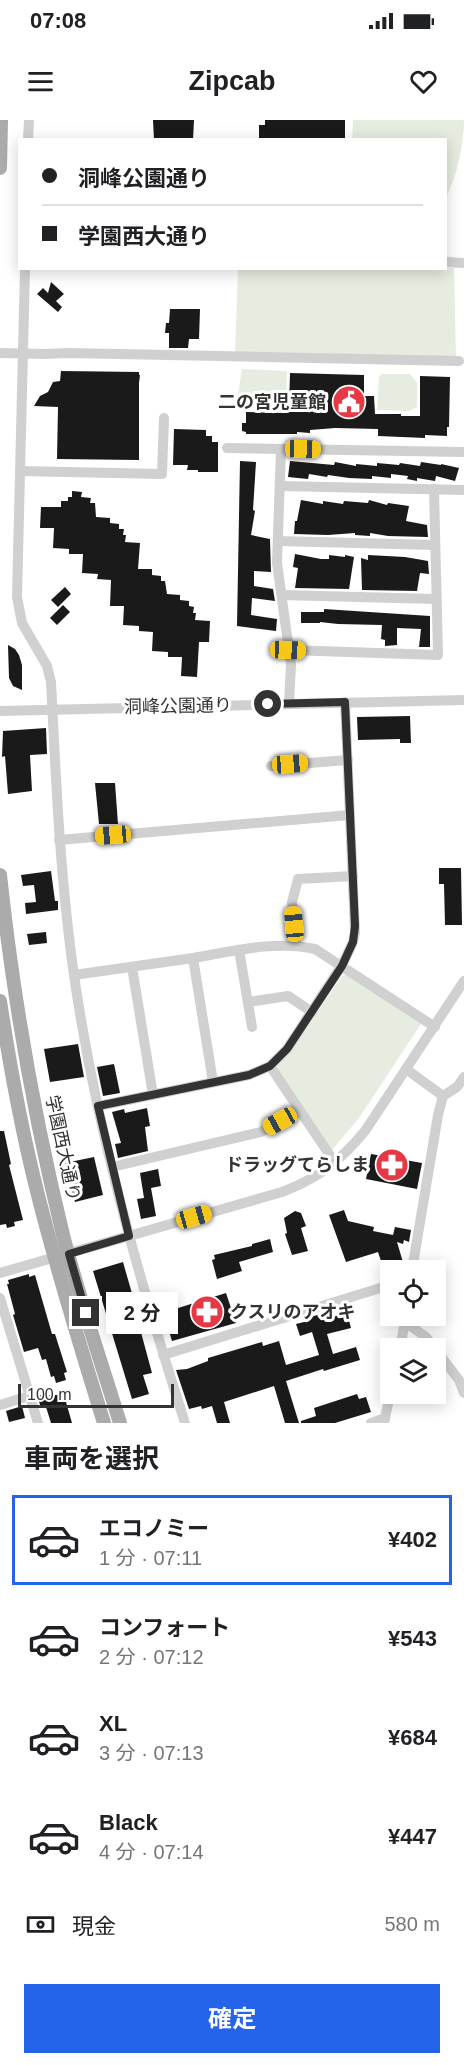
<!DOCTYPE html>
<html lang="ja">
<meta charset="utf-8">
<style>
:root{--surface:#fff;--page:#f2f2f2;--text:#202124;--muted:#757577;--line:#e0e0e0;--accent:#2563eb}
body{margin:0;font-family:Helvetica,"Noto Sans JP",sans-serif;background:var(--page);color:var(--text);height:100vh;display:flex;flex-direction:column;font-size:22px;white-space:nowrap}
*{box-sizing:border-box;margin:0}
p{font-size:20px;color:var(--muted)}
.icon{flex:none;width:33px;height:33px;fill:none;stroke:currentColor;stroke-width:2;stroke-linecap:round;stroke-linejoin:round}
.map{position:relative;height:1303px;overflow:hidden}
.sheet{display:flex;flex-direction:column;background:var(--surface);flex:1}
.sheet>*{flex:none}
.guide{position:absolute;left:18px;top:18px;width:429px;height:132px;border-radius:0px;box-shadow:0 3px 15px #0003;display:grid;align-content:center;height:132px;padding:0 24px;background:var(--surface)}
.controls{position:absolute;left:380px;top:1140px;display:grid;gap:12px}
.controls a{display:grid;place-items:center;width:66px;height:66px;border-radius:0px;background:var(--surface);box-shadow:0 3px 15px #0003;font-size:30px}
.scale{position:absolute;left:18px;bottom:15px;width:156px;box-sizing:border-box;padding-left:6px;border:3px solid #333;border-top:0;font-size:16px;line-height:21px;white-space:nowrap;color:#333;-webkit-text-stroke:4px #fff;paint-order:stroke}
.end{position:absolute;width:27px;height:27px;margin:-14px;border:8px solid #333;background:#fff;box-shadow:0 0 0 3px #fff}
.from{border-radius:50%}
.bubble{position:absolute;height:42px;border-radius:0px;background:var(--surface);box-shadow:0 3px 15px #0003;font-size:20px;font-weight:700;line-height:42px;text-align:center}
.car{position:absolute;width:18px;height:36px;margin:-18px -9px;border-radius:8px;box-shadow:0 0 4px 2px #0007;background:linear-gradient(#f5c518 24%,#345 0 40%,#f5c518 0 76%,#345 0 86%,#f5c518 0)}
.guide b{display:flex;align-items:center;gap:21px;height:57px;font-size:22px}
.guide b+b{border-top:2px solid var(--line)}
.guide i{width:15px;height:15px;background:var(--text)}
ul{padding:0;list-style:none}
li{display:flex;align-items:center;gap:18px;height:90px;margin:0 12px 9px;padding:0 12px;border:3px solid transparent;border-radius:0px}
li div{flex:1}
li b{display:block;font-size:22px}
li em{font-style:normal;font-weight:700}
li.current{border-color:var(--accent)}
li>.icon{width:54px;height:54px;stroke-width:1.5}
h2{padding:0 24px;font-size:27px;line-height:72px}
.pay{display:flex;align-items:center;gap:15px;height:66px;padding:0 24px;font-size:22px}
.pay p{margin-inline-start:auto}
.cta{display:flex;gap:12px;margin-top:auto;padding:12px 24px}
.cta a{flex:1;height:69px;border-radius:0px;background:var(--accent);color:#fff;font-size:24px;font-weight:700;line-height:69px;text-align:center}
.status{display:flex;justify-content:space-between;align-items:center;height:42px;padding:0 30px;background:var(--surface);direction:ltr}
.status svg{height:16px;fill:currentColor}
header{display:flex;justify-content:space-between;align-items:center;height:78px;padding:0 24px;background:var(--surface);font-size:27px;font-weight:700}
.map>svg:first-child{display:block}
.green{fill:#e6ecdf}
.building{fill:#1a1a1a}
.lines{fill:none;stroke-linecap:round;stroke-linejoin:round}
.minor{stroke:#d0d0d0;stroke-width:10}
.major{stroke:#ababab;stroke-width:14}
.minor-bridge{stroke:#d0d0d0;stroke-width:10}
.route{stroke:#333;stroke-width:8}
.labels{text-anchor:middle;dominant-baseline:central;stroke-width:6;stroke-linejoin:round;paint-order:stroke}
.poi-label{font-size:18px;font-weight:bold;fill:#333;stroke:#fff;text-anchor:end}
.street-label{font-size:18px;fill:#333;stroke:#fff}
</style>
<div class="status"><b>07:08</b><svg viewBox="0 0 49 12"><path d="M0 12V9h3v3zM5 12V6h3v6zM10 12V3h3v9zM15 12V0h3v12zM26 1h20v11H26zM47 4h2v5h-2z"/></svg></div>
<header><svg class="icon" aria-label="menu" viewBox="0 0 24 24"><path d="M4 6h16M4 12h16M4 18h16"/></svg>Zipcab<svg class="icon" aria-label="heart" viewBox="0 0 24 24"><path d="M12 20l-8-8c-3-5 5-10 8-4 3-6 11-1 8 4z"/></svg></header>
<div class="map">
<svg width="464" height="1303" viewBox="0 0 464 1303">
<rect width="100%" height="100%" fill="#fff"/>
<!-- green -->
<g class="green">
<path d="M353,0H464C464,25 457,55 446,78V20L352,19Z"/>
<polygon points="454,148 456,239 235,233 238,149"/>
<polygon points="242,249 287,251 286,279 281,288 236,288"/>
<polygon points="382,254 410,254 417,263 417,287 409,291 377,290 379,257"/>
<polygon points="346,854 421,904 359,998 332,1030 277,949 278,944 294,927 342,856"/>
</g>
<!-- building -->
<g class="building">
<polygon points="153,0 194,0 193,20 154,20"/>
<polygon points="265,0 345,0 345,20 259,20 259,5 265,5"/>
<polygon points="51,162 64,174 56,181 62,187 58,192 37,174 43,168 48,173"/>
<polygon points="170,189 200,189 199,219 189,219 188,228 169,228 169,213 165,213 166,203 169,203"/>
<polygon points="61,251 139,252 139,255 140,255 139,263 139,340 57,339 58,287 34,286 40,276 48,272 53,262 60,261"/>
<polygon points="290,253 364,255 364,276 374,276 375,294 401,294 401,296 420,296 420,256 450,257 449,307 447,307 447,316 425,315 425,318 378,316 378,309 335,308 310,310 310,313 297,312 297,314 246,314 246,312 242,311 242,303 246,303 246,292 284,293 284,285 289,285"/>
<polygon points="174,309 206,310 206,316 212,316 212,322 218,322 218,352 198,352 198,350 187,350 188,345 173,345"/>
<polygon points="240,341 256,342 253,390 255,391 251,415 270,419 271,452 254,451 254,466 273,469 275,481 252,478 251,495 277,499 276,511 237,506"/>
<polygon points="290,341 334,345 335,342 356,346 356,344 377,346 377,343 399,345 400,343 420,346 421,342 441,345 441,344 459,348 455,361 436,356 435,361 417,358 417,361 407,359 408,356 391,354 391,358 372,356 372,359 349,358 328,355 327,357 309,354 308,359 288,357"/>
<polygon points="72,371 82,372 81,377 91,378 90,383 95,383 96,397 110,398 110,403 119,404 119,409 124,409 123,415 126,415 125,422 140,423 138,449 152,449 152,455 161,456 161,461 165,461 167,474 180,475 180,480 189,481 189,486 194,487 193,493 196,493 195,500 210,501 209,522 199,522 197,557 181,556 182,537 168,537 168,532 152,531 153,512 139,511 139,506 123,505 124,486 110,486 111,460 97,459 98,454 82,453 83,434 69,434 69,429 53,428 54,408 40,408 41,387 61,387 61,381 68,381 68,377 72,377"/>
<polygon points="301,380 323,384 323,381 343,384 344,381 368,383 369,380 387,385 388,383 409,386 406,401 427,405 428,417 388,416 370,413 370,416 355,415 355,413 328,415 294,414 295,401 297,401"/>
<polygon points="295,434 321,439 329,439 329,435 345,437 345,435 354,437 349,469 295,468 298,448 293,447"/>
<polygon points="368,435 405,437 428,441 429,454 420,453 417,471 362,470 361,438 368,440"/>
<polygon points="65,467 71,474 58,487 51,480"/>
<polygon points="63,485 70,492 57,505 50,498"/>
<polygon points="324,489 430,496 430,527 419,527 421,509 397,508 397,525 385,526 385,520 381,519 382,505 338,504 320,502 320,503 301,503 301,492 324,492"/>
<polygon points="8,525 15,529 19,535 22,545 22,570 13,566 9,558"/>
<polygon points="410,596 411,623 400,623 400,619 358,620 357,597"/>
<polygon points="46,608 47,634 30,635 32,671 8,674 5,636 2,637 3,611"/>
<polygon points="95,663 115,663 118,704 99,704"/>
<polygon points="439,748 461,748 462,805 445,805 444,764 439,764"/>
<polygon points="51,751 55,781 58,781 58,790 26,794 25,783 36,782 34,765 23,766 21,755"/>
<polygon points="46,812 47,823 29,825 27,814"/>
<polygon points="78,924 84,957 50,962 44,929"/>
<polygon points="114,944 120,973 103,976 97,947"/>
<polygon points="147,988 150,1006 145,1007 148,1031 118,1038 115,1024 121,1023 112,992 124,989 125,993"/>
<polygon points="0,1011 4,1011 11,1044 9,1045 23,1100 14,1102 15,1106 7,1108 6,1104 0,1105"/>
<polygon points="371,1034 422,1043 417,1069 366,1059"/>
<polygon points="94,1037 103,1075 75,1082 65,1043"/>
<polygon points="158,1049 161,1066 151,1068 156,1096 141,1099 137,1079 144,1078 140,1053"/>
<polygon points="344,1090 348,1101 374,1107 373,1111 393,1115 395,1107 411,1110 409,1122 404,1120 403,1124 397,1122 405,1149 384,1150 378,1132 346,1142 329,1095"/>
<polygon points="295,1091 301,1093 306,1106 301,1108 308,1131 292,1135 285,1114 287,1113 284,1098"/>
<polygon points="270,1119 273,1132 239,1142 242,1151 217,1159 212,1140 215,1139 214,1135 252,1126 252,1124"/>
<polygon points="123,1142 135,1184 140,1182 142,1190 138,1191 141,1204 139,1205 152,1253 143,1255 149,1274 132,1279 93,1151"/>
<polygon points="29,1154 29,1157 35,1155 52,1214 55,1214 67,1252 64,1253 66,1260 56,1263 54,1256 51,1257 46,1239 42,1240 38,1228 24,1232 13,1195 15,1194 7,1164 9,1164 8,1160"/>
<polygon points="226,1173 236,1203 172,1221 169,1211 167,1212 165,1207 163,1207 159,1194"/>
<polygon points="347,1193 351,1208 327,1214 333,1234 356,1227 360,1240 324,1251 323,1249 286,1261 299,1303 285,1303 274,1266 224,1282 230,1303 217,1303 212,1286 202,1289 201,1286 189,1289 176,1250 187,1249 208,1241 208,1238 262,1222 263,1226 279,1221 286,1245 319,1235 312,1212 300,1216 296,1204 308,1201 308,1198 320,1194 322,1200"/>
<polygon points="357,1274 359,1279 366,1277 371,1292 335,1303 301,1303 301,1301 316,1296 314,1288"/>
<polygon points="37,1275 64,1275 72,1303 51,1303 46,1287 41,1288"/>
<polygon points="22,1286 25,1298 9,1302 6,1291"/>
</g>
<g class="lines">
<!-- minor -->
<g class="minor">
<polyline points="28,20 29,0"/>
<polyline points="446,142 464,143"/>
<path d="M25,148L17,477L22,503L47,546L51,562C56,660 60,758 74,855C96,1008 138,1156 185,1303"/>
<polyline points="45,234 68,233 459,241"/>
<polyline points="227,328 464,332"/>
<polyline points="281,329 277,443 291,545 289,583"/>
<polyline points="20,351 162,354 164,298"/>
<polyline points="280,366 464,370"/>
<polyline points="278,421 435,425"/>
<polyline points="282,475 436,479"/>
<polyline points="288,530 438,535 434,369"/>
<polyline points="0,591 464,580"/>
<polyline points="271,646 348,640"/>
<polyline points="59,720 350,695"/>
<polyline points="296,825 292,782 298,759 353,756"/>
<polyline points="239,830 252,907"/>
<polyline points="193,838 213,962"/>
<polyline points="132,847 153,975"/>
<path d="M74,855C114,849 153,844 193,838C234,831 275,820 315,829L435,907"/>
<polyline points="248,882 288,876 312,892"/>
<polyline points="270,946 335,1043"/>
<polyline points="406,949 443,976 438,995 412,1150"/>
<polyline points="443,976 457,967 464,957"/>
<polyline points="98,986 249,955 270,946 287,929 342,845 353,822 355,813 345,582"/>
<polyline points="112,1047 261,1012 299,990"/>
<path d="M0,1153L282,1072C319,1058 340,1041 365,1011L464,861"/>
<polyline points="0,1178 38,1303"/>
<polyline points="405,1202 426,1217 459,1260 464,1273"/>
<polyline points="400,1228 406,1196"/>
<polyline points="163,1235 390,1165"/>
<polyline points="0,1285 29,1276"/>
<polyline points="371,1303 385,1298"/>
<polyline points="384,1303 390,1274"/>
</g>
<!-- major -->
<g class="major">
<polyline points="0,48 1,0"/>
<path d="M0,755C13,876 34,996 63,1115C79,1178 101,1241 120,1303"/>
<path d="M0,881C10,947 22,1013 39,1079C58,1154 81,1229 104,1303"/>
</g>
<!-- minor-bridge -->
<polyline class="minor-bridge" points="0,233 45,234"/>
</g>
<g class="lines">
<!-- route -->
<polyline class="route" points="86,1193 69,1134 129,1116 98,986 249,955 270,946 287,929 342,846 353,822 355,806 345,582 268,584"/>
</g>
<!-- icons -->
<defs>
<symbol id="civic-disc" viewBox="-11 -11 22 22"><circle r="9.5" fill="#e63946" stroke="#fff"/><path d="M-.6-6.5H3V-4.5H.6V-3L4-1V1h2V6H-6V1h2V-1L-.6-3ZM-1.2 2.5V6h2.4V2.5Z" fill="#fff"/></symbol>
<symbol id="pharmacy-disc" viewBox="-11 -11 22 22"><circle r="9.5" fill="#e63946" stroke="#fff"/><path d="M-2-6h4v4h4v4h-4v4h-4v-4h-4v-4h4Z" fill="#fff"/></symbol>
</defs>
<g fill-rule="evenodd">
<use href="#civic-disc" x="330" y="263" width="38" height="38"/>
<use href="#pharmacy-disc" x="373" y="1026" width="38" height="38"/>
<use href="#pharmacy-disc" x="188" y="1173" width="38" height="38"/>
</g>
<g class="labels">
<!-- poi labels -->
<g class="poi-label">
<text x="326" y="282">二の宮児童館</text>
<text x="369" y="1045">ドラッグてらしま</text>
<text x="230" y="1192" text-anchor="start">クスリのアオキ</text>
</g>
<!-- street labels -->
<g class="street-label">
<text transform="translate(178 586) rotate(-1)">洞峰公園通り</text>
<text transform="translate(63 1028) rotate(78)">学園西大通り</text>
</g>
</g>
</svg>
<div class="controls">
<a><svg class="icon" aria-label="locate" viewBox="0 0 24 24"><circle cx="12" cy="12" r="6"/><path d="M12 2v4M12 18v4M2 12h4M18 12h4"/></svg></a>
<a><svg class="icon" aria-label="layers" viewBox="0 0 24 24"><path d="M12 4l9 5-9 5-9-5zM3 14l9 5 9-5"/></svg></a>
</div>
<div class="scale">100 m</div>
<i class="end from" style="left:268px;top:584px"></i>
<i class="end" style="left:86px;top:1193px"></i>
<div class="bubble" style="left:106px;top:1172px;width:72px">2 分</div>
<i class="car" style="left:303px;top:329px;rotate:91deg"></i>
<i class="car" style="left:288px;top:530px;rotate:92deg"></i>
<i class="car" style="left:290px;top:644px;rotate:86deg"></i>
<i class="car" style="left:113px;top:715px;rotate:265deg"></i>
<i class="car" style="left:294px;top:804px;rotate:355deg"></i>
<i class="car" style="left:280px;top:1001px;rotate:241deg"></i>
<i class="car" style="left:194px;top:1097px;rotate:74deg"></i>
<div class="guide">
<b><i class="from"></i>洞峰公園通り</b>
<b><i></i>学園西大通り</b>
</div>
</div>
<section class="sheet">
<h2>車両を選択</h2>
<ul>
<li class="current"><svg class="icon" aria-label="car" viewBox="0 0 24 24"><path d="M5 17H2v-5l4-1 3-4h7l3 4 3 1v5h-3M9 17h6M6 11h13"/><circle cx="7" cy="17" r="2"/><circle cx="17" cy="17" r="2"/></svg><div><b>エコノミー</b><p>1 分 · 07:11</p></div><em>¥402</em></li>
<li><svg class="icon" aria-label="car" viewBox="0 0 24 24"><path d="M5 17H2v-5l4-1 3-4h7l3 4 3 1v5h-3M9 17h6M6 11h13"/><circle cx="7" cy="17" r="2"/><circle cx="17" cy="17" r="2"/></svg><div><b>コンフォート</b><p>2 分 · 07:12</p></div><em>¥543</em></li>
<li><svg class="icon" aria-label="car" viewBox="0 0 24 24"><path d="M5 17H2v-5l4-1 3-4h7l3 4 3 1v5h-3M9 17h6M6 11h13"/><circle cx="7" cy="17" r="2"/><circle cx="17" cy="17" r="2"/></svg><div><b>XL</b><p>3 分 · 07:13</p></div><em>¥684</em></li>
<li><svg class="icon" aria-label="car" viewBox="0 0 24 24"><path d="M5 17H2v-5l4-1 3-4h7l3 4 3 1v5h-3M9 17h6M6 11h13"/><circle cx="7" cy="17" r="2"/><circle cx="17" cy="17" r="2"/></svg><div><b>Black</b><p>4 分 · 07:14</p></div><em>¥447</em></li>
</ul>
<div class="pay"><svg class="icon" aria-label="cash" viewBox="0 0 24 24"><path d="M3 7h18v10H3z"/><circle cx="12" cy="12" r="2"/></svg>現金<p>580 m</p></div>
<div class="cta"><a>確定</a></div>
</section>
